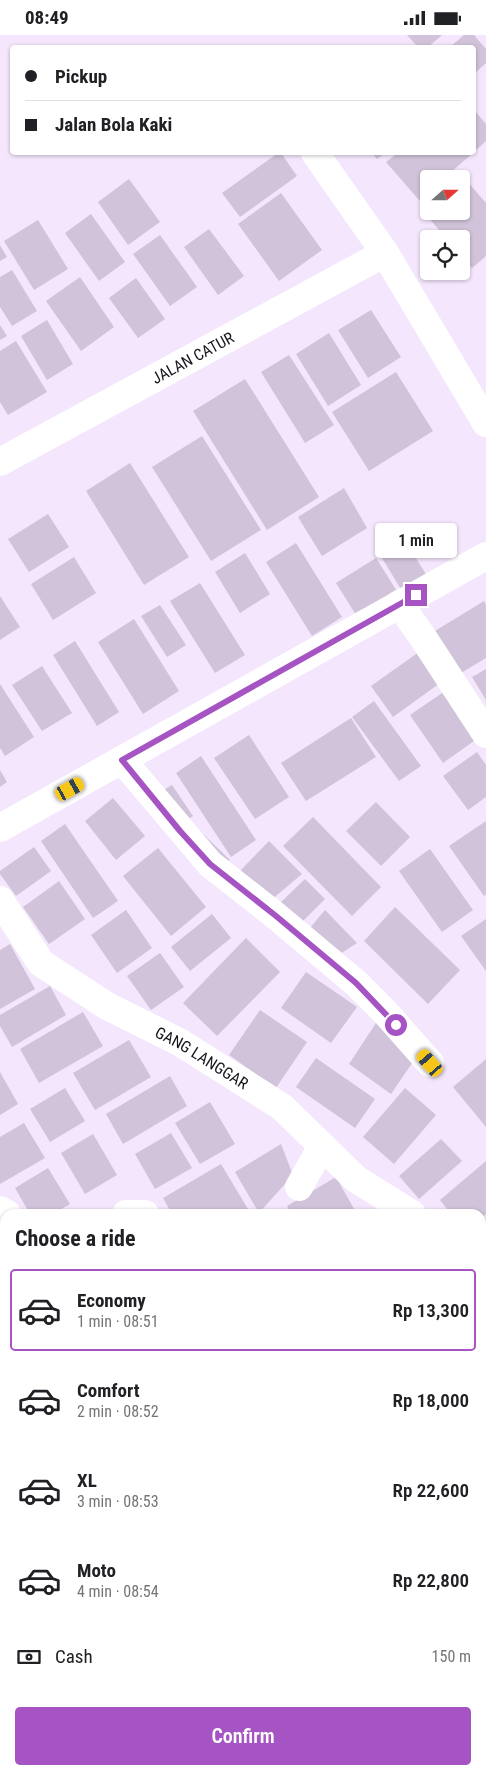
<!DOCTYPE html>
<meta charset="utf-8">
<style>
:root{--surface:#fff;--page:#f6f6f6;--text:#202124;--muted:#757577;--line:#e0e0e0;--accent:#a654c3}
body{margin:0;font-family:"Roboto Condensed",sans-serif;background:var(--page);color:var(--text);height:100vh;display:flex;flex-direction:column;font-size:19px;white-space:nowrap}
*{box-sizing:border-box;margin:0}
p{font-size:16px;color:var(--muted)}
.icon{flex:none;width:28px;height:28px;fill:none;stroke:currentColor;stroke-width:2;stroke-linecap:round;stroke-linejoin:round}
.map{position:relative;flex:1;overflow:hidden}
.sheet{position:absolute;left:0px;top:1174px;width:486px;height:566px;display:flex;flex-direction:column;background:var(--surface);border-radius:15px 15px 0 0;box-shadow:0 1px 4px #0004}
.sheet>*{flex:none}
.top-card{position:absolute;left:10px;top:10px;width:466px;height:110px;border-radius:5px;box-shadow:0 1px 4px #0004;display:grid;align-content:center;height:110px;padding:0 15px;background:var(--surface)}
.needle{width:32px;rotate:69deg}
.buttons{position:absolute;left:420px;top:135px;display:grid;gap:10px}
.buttons a{display:grid;place-items:center;width:50px;height:50px;border-radius:5px;background:var(--surface);box-shadow:0 1px 4px #0004;font-size:25px}
.end{position:absolute;width:22px;height:22px;margin:-11px;border:6px solid #a654c3;background:#fff;box-shadow:0 0 0 2px #fff}
.from{border-radius:50%}
.bubble{position:absolute;height:35px;border-radius:5px;background:var(--surface);box-shadow:0 1px 4px #0004;font-size:16px;font-weight:600;line-height:35px;text-align:center}
.car{position:absolute;width:15px;height:30px;margin:-15px -8px;border-radius:6px;box-shadow:0 0 4px 1px #0007;background:linear-gradient(#f5c518 24%,#345 0 40%,#f5c518 0 76%,#345 0 86%,#f5c518 0)}
.top-card b{display:flex;align-items:center;gap:18px;height:48px;font-size:19px}
.top-card b+b{border-top:1px solid var(--line)}
.top-card i{width:12px;height:12px;background:var(--text)}
ul{padding:0;list-style:none}
li{display:flex;align-items:center;gap:15px;height:82px;margin:0 10px 8px;padding:0 5px;border:2px solid transparent;border-radius:5px}
li div{flex:1}
li b{display:block;font-size:19px}
li em{font-style:normal;font-weight:600}
li.on{border-color:var(--accent)}
li>.icon{width:45px;height:45px;stroke-width:1.5}
h2{padding:0 15px;font-size:22px;line-height:60px}
.pay{display:flex;align-items:center;gap:12px;height:55px;padding:0 15px;font-size:19px}
.pay p{margin-inline-start:auto}
.button{display:flex;gap:10px;margin-top:auto;padding:10px 15px}
.button a{flex:1;height:58px;border-radius:5px;background:var(--accent);color:#fff;font-size:20px;font-weight:600;line-height:58px;text-align:center}
.status{display:flex;justify-content:space-between;align-items:center;height:35px;padding:0 25px;background:var(--surface);direction:ltr}
.status svg{height:14px;fill:currentColor}
.map>svg:first-child{display:block}
.green{fill:#b6c773}
.building{fill:#d1c3d9}
.lines{fill:none;stroke-linecap:round;stroke-linejoin:round}
.minor{stroke:#fff;stroke-width:28}
.route{stroke:#a654c3;stroke-width:6}
.labels{text-anchor:middle;dominant-baseline:central;stroke-width:5;stroke-linejoin:round;paint-order:stroke}
.street-label{font-size:16px;fill:#19141c;stroke:#f4e6fc}
</style>
<div class="status"><b>08:49</b><svg viewBox="0 0 49 12"><path d="M0 12V9h3v3zM5 12V6h3v6zM10 12V3h3v9zM15 12V0h3v12zM26 1h20v11H26zM47 4h2v5h-2z"/></svg></div>
<div class="map">
<svg width="486" height="1739" viewBox="0 0 486 1739">
<rect width="100%" height="100%" fill="#f4e6fc"/>
<!-- green -->
<polygon class="green" points="0,1462 5,1462 5,1735 438,1735 441,1739 0,1739"/>
<!-- building -->
<g class="building">
<polygon points="407,0 442,0 428,12 418,12"/>
<polygon points="464,0 474,0 486,14 486,28 474,39 474,12 450,12"/>
<polygon points="474,75 486,89 486,106 474,117"/>
<polygon points="278,118 281,118 297,141 240,182 222,158"/>
<polygon points="372,118 385,118 377,124"/>
<polygon points="398,118 473,118 443,144 429,144 429,156 419,165 386,127"/>
<polygon points="460,138 486,168 486,221 472,233 461,221 461,204 447,204 420,173 429,166 429,176 461,176 461,144 454,144"/>
<polygon points="129,144 160,187 128,210 98,167"/>
<polygon points="281,158 322,215 279,246 238,189"/>
<polygon points="91,179 125,227 99,246 65,198"/>
<polygon points="38,185 68,234 34,255 4,206"/>
<polygon points="209,194 244,241 218,260 184,212"/>
<polygon points="160,200 197,252 170,271 133,219"/>
<polygon points="0,210 7,222 0,226"/>
<polygon points="12,235 37,276 12,291 0,272 0,242"/>
<polygon points="80,242 114,292 81,316 46,266"/>
<polygon points="136,243 165,284 138,303 109,263"/>
<polygon points="371,275 401,322 368,343 338,295"/>
<polygon points="47,285 73,329 47,345 21,301"/>
<polygon points="0,290 7,301 0,305"/>
<polygon points="329,298 361,350 328,371 296,319"/>
<polygon points="16,306 47,357 8,380 0,367 0,316"/>
<polygon points="289,320 334,390 305,408 261,337"/>
<polygon points="396,337 433,396 369,436 332,377"/>
<polygon points="245,344 319,462 267,495 193,376"/>
<polygon points="202,401 261,495 211,526 152,432"/>
<polygon points="130,428 189,522 144,550 86,456"/>
<polygon points="344,453 367,493 322,521 298,482"/>
<polygon points="48,479 69,512 29,537 8,504"/>
<polygon points="406,507 427,541 402,556 382,523"/>
<polygon points="296,508 342,582 312,601 266,527"/>
<polygon points="245,518 270,559 240,578 215,537"/>
<polygon points="74,522 96,558 53,585 31,549"/>
<polygon points="376,523 398,558 358,583 336,548"/>
<polygon points="200,548 245,620 215,638 170,566"/>
<polygon points="0,561 20,592 0,605"/>
<polygon points="484,566 486,570 486,623 456,641 430,599"/>
<polygon points="160,570 186,610 167,622 141,581"/>
<polygon points="134,584 179,656 143,679 98,607"/>
<polygon points="75,606 119,677 97,691 53,620"/>
<polygon points="426,612 447,643 393,682 371,651"/>
<polygon points="42,631 72,678 42,696 12,650"/>
<polygon points="486,634 486,665 472,642"/>
<polygon points="0,649 34,702 5,721 0,713"/>
<polygon points="448,654 481,701 443,728 410,680"/>
<polygon points="374,666 421,731 399,746 352,682"/>
<polygon points="351,683 376,722 306,766 281,728"/>
<polygon points="249,700 289,762 255,784 214,723"/>
<polygon points="477,717 486,730 486,762 468,775 443,741"/>
<polygon points="201,721 256,805 231,822 176,738"/>
<polygon points="0,735 7,747 0,752"/>
<polygon points="172,750 193,781 182,788 158,758"/>
<polygon points="113,763 145,801 116,825 85,786"/>
<polygon points="376,767 410,802 381,831 346,796"/>
<polygon points="313,782 381,852 352,881 283,811"/>
<polygon points="486,786 486,859 484,861 449,811"/>
<polygon points="65,789 118,866 93,883 41,806"/>
<polygon points="200,796 230,825 221,831 194,803"/>
<polygon points="269,806 302,839 271,865 237,839"/>
<polygon points="34,812 51,836 16,861 0,839 0,836"/>
<polygon points="158,813 206,872 171,901 123,841"/>
<polygon points="430,814 473,875 442,897 399,836"/>
<polygon points="305,844 325,864 297,892 277,871"/>
<polygon points="59,846 85,884 49,909 23,872"/>
<polygon points="395,872 460,935 428,969 364,906"/>
<polygon points="126,875 152,913 117,938 91,900"/>
<polygon points="325,875 357,908 340,919 309,894"/>
<polygon points="212,879 231,903 190,936 171,912"/>
<polygon points="486,884 486,936 461,901"/>
<polygon points="246,903 280,937 217,1001 183,968"/>
<polygon points="10,909 35,954 0,974 0,915"/>
<polygon points="160,918 184,952 151,975 127,941"/>
<polygon points="306,937 357,972 331,1008 281,973"/>
<polygon points="50,951 66,980 12,1012 0,991 0,980"/>
<polygon points="260,975 307,1007 276,1053 229,1020"/>
<polygon points="83,977 103,1011 39,1048 20,1014"/>
<polygon points="376,988 419,1018 391,1059 349,1029"/>
<polygon points="129,1005 151,1042 95,1075 73,1038"/>
<polygon points="316,1023 375,1064 355,1093 296,1052"/>
<polygon points="486,1024 486,1092 453,1052"/>
<polygon points="0,1037 18,1069 0,1080"/>
<polygon points="170,1041 187,1071 123,1109 106,1079"/>
<polygon points="65,1053 85,1086 50,1107 30,1074"/>
<polygon points="405,1053 436,1080 394,1129 363,1102"/>
<polygon points="210,1067 235,1109 200,1129 175,1088"/>
<polygon points="24,1088 45,1123 0,1149 0,1102"/>
<polygon points="171,1098 192,1133 155,1154 135,1119"/>
<polygon points="93,1099 117,1140 85,1159 61,1118"/>
<polygon points="441,1104 462,1126 419,1164 399,1141"/>
<polygon points="281,1109 293,1140 259,1178 235,1137"/>
<polygon points="486,1126 486,1179 481,1183 481,1179 451,1179 440,1165"/>
<polygon points="221,1129 251,1179 172,1179 163,1163"/>
<polygon points="48,1133 70,1169 53,1179 30,1179 15,1153"/>
<polygon points="336,1142 357,1179 291,1179 287,1171"/>
<polygon points="0,1197 5,1206 5,1244 0,1247"/>
<polygon points="486,1238 486,1283 483,1286 481,1284 481,1242"/>
<polygon points="5,1289 5,1308 0,1299 0,1291"/>
<polygon points="486,1341 486,1383 483,1385 481,1344"/>
<polygon points="486,1388 486,1403 481,1394 481,1391"/>
<polygon points="481,1478 486,1485 486,1519 481,1522"/>
<polygon points="486,1532 486,1553 481,1546 481,1535"/>
<polygon points="481,1565 486,1572 486,1582 481,1585"/>
<polygon points="486,1595 486,1636 481,1628 481,1598"/>
</g>
<g class="lines">
<!-- minor -->
<g class="minor">
<polyline points="315,118 385,218 486,388"/>
<path id="s1" d="M0,427L385,218"/>
<polyline points="399,569 422,601 486,699"/>
<polyline points="122,725 210,829 276,881 356,948 385,977 430,1028"/>
<polyline points="0,793 486,521"/>
<path id="s2" d="M0,865L41,928L107,971L181,1008L282,1072L356,1144L412,1179"/>
<polyline points="299,1152 322,1111"/>
<polyline points="0,1175 7,1179"/>
<polyline points="126,1179 145,1179"/>
<polyline points="481,1222 486,1225"/>
<polyline points="0,1465 5,1464"/>
<polyline points="481,1666 486,1672"/>
</g>
</g>
<g class="lines">
<!-- route -->
<polyline class="route" points="396,990 356,948 276,881 210,829 180,796 122,725 416,560"/>
</g>
<g class="labels">
<!-- street labels -->
<g class="street-label">
<text stroke="none"><textPath href="#s1" startOffset="219">JALAN CATUR</textPath></text>
<text stroke="none"><textPath href="#s2" startOffset="262">GANG LANGGAR</textPath></text>
</g>
</g>
</svg>
<div class="buttons">
<a><svg class="needle" viewBox="-14 -14 28 28"><path d="M0-13l5 13h-10z" fill="#e53935"/><path d="M0 13l5-13h-10z" fill="#757577"/></svg></a>
<a><svg class="icon" aria-label="locate" viewBox="0 0 24 24"><circle cx="12" cy="12" r="6"/><path d="M12 2v4M12 18v4M2 12h4M18 12h4"/></svg></a>
</div>
<i class="end from" style="left:396px;top:990px"></i>
<i class="end" style="left:416px;top:560px"></i>
<div class="bubble" style="left:375px;top:488px;width:82px">1 min</div>
<i class="car" style="left:70px;top:754px;rotate:61deg"></i>
<i class="car" style="left:430px;top:1028px;rotate:319deg"></i>
<div class="top-card">
<b><i class="from"></i>Pickup</b>
<b><i></i>Jalan Bola Kaki</b>
</div>
<section class="sheet">
<h2>Choose a ride</h2>
<ul>
<li class="on"><svg class="icon" aria-label="car" viewBox="0 0 24 24"><path d="M5 17H2v-5l4-1 3-4h7l3 4 3 1v5h-3M9 17h6M6 11h13"/><circle cx="7" cy="17" r="2"/><circle cx="17" cy="17" r="2"/></svg><div><b>Economy</b><p>1 min · 08:51</p></div><em>Rp 13,300</em></li>
<li><svg class="icon" aria-label="car" viewBox="0 0 24 24"><path d="M5 17H2v-5l4-1 3-4h7l3 4 3 1v5h-3M9 17h6M6 11h13"/><circle cx="7" cy="17" r="2"/><circle cx="17" cy="17" r="2"/></svg><div><b>Comfort</b><p>2 min · 08:52</p></div><em>Rp 18,000</em></li>
<li><svg class="icon" aria-label="car" viewBox="0 0 24 24"><path d="M5 17H2v-5l4-1 3-4h7l3 4 3 1v5h-3M9 17h6M6 11h13"/><circle cx="7" cy="17" r="2"/><circle cx="17" cy="17" r="2"/></svg><div><b>XL</b><p>3 min · 08:53</p></div><em>Rp 22,600</em></li>
<li><svg class="icon" aria-label="car" viewBox="0 0 24 24"><path d="M5 17H2v-5l4-1 3-4h7l3 4 3 1v5h-3M9 17h6M6 11h13"/><circle cx="7" cy="17" r="2"/><circle cx="17" cy="17" r="2"/></svg><div><b>Moto</b><p>4 min · 08:54</p></div><em>Rp 22,800</em></li>
</ul>
<div class="pay"><svg class="icon" aria-label="cash" viewBox="0 0 24 24"><path d="M3 7h18v10H3z"/><circle cx="12" cy="12" r="2"/></svg>Cash<p>150 m</p></div>
<div class="button"><a>Confirm</a></div>
</section>
</div>
